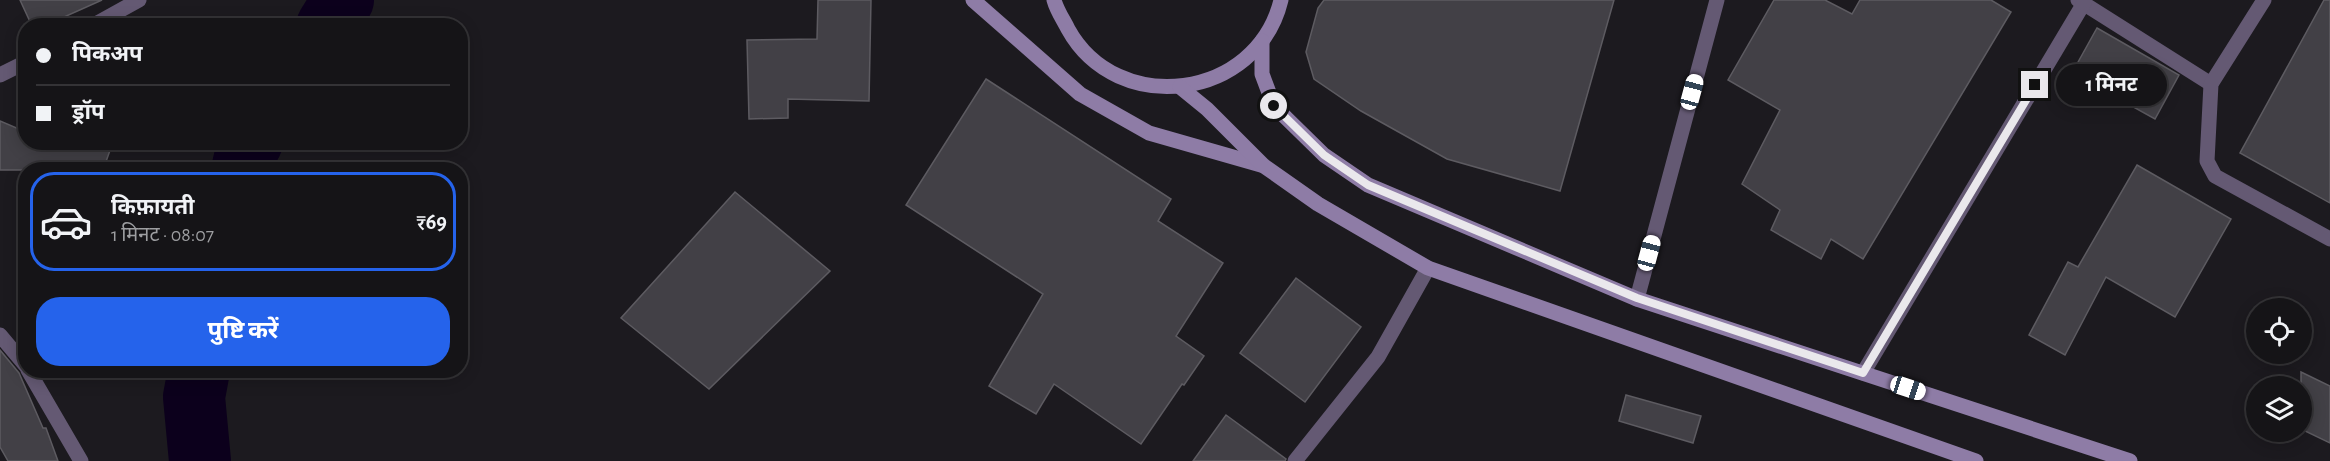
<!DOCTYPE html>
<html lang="hi">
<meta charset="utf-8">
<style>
:root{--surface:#151417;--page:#222124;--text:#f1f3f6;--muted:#9d9ea1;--line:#343336;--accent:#2563eb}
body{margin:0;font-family:"Alegreya Sans","Noto Sans Devanagari",sans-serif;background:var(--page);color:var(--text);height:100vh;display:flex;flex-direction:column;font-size:22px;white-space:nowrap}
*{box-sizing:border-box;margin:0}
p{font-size:20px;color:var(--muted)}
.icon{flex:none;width:33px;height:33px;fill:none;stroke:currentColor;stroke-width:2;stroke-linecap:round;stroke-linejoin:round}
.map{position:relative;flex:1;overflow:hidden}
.drawer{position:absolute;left:18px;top:162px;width:450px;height:216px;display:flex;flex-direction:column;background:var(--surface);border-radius:24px;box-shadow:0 3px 15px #0003,0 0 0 2px var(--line)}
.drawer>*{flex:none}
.top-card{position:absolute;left:18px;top:18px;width:450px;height:132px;border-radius:24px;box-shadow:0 3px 15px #0003,0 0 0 2px var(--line);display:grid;align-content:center;height:132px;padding:0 18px;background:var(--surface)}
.buttons{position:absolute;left:2246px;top:298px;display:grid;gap:12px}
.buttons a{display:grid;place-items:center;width:66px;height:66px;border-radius:50%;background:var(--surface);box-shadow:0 3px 15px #0003,0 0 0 2px var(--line);font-size:30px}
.end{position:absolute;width:27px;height:27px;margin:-14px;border:8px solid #eae8ec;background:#111;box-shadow:0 0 0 3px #111}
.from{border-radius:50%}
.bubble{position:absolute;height:42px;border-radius:21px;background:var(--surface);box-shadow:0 3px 15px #0003,0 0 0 2px var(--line);font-size:20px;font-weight:700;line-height:42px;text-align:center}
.car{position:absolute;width:18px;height:36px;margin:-18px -9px;border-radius:8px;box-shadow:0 0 4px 2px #0007;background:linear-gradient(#fff 24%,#345 0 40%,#fff 0 76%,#345 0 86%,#fff 0)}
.top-card b{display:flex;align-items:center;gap:21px;height:57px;font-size:22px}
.top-card b+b{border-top:2px solid var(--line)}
.top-card i{width:15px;height:15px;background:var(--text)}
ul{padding:10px 0 0;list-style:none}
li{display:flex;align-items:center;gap:18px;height:99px;margin:0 12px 9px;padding:0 6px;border:3px solid var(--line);border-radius:24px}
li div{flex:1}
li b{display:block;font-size:22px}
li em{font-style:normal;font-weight:700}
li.selected{border-color:var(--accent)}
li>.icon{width:54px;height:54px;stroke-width:1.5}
.primary-button{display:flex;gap:12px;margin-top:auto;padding:12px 18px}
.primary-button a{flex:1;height:69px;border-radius:24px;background:var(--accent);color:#fff;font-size:24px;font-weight:700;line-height:69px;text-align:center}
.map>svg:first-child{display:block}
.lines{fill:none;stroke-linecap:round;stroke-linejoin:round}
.river{stroke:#0c001c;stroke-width:62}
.building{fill:#424046;stroke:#5d5b61;stroke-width:1.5}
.street{stroke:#645973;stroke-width:15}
.secondary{stroke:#8e7ca6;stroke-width:15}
.route{stroke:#eae8ec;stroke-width:8}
</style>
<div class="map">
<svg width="2330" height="461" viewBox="0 0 2330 461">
<rect width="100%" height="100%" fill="#1c1a1f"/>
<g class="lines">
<!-- river -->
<g class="river">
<polyline points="327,26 343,0"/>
<polyline points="242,170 246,153 252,142"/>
<polyline points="199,370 194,397 200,461"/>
</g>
</g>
<!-- building -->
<g class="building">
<polygon points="20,0 102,0 44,26 32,26"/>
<polygon points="818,0 871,0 869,101 788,99 788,118 749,119 747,40 817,39"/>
<polygon points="1324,0 1614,0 1560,191 1447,159 1361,111 1314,79 1306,52 1318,8"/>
<polygon points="1774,0 1825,0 1852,14 1860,0 1991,0 2011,12 1863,259 1831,239 1821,259 1771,230 1780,210 1742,184 1780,110 1728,80"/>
<polygon points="2324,0 2330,0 2330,203 2240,153"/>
<polygon points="2097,28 2179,75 2155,119 2072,73"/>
<polygon points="986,79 1171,199 1158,221 1223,263 1176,336 1204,356 1184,385 1182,384 1141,444 1054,384 1036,414 989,386 1043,294 906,205"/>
<polygon points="0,121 26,132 26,142 113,142 103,170 0,170"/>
<polygon points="2137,165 2231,219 2175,317 2106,277 2065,355 2029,335 2068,262 2078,267"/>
<polygon points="735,192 830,271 709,389 621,318"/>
<polygon points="1296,278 1361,327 1305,402 1240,353"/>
<polygon points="0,350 19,373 43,428 46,428 58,461 8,461 0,447"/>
<polygon points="2301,372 2330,386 2330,443 2301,429"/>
<polygon points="1626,395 1701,416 1693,443 1619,421"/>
<polygon points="1226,415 1286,459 1285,461 1193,461"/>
</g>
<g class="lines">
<!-- street -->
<g class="street">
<polyline points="2078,0 2211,84"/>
<polyline points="2264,0 2211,84 2207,161 2215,176 2330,239"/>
<polyline points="92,26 139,0"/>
<polyline points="0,75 26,62"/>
<polyline points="1637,299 1717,0"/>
<polyline points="0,335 26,366"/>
<polyline points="28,370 81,461"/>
<polyline points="1863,373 2084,3"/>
<polyline points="1295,461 1378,357 1428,268"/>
</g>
<!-- secondary -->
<g class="secondary">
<polyline points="973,0 1080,94 1149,133 1261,165"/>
<path d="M1054,0C1057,11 1063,19 1068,29C1117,118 1257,100 1281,0"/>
<polyline points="1262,41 1262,74 1274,106 1324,155 1368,185 1637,299 2130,461"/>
<polyline points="1180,87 1207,109 1264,166 1318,204 1428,268 1976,461"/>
</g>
</g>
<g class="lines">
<!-- route -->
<polyline class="route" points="1274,106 1324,155 1368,185 1637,298 1863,373 2035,85"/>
</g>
</svg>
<div class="buttons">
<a><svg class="icon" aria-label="locate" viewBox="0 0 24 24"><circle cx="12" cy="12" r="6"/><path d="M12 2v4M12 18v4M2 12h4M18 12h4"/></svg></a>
<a><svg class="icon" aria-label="layers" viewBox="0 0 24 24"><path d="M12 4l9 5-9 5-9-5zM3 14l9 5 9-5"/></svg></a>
</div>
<i class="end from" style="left:1274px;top:106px"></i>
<i class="end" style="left:2035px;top:85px"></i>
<div class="bubble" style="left:2056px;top:64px;width:111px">1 मिनट</div>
<i class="car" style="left:1692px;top:92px;rotate:15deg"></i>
<i class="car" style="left:1649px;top:253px;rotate:15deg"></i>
<i class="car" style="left:1908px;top:388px;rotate:108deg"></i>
<div class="top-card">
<b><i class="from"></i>पिकअप</b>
<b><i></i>ड्रॉप</b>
</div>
<section class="drawer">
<ul>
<li class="selected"><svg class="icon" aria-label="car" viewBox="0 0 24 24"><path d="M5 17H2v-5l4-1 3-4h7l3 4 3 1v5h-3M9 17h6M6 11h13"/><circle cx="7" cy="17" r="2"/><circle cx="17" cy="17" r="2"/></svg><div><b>किफ़ायती</b><p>1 मिनट · 08:07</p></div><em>₹69</em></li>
</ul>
<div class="primary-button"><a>पुष्टि करें</a></div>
</section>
</div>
